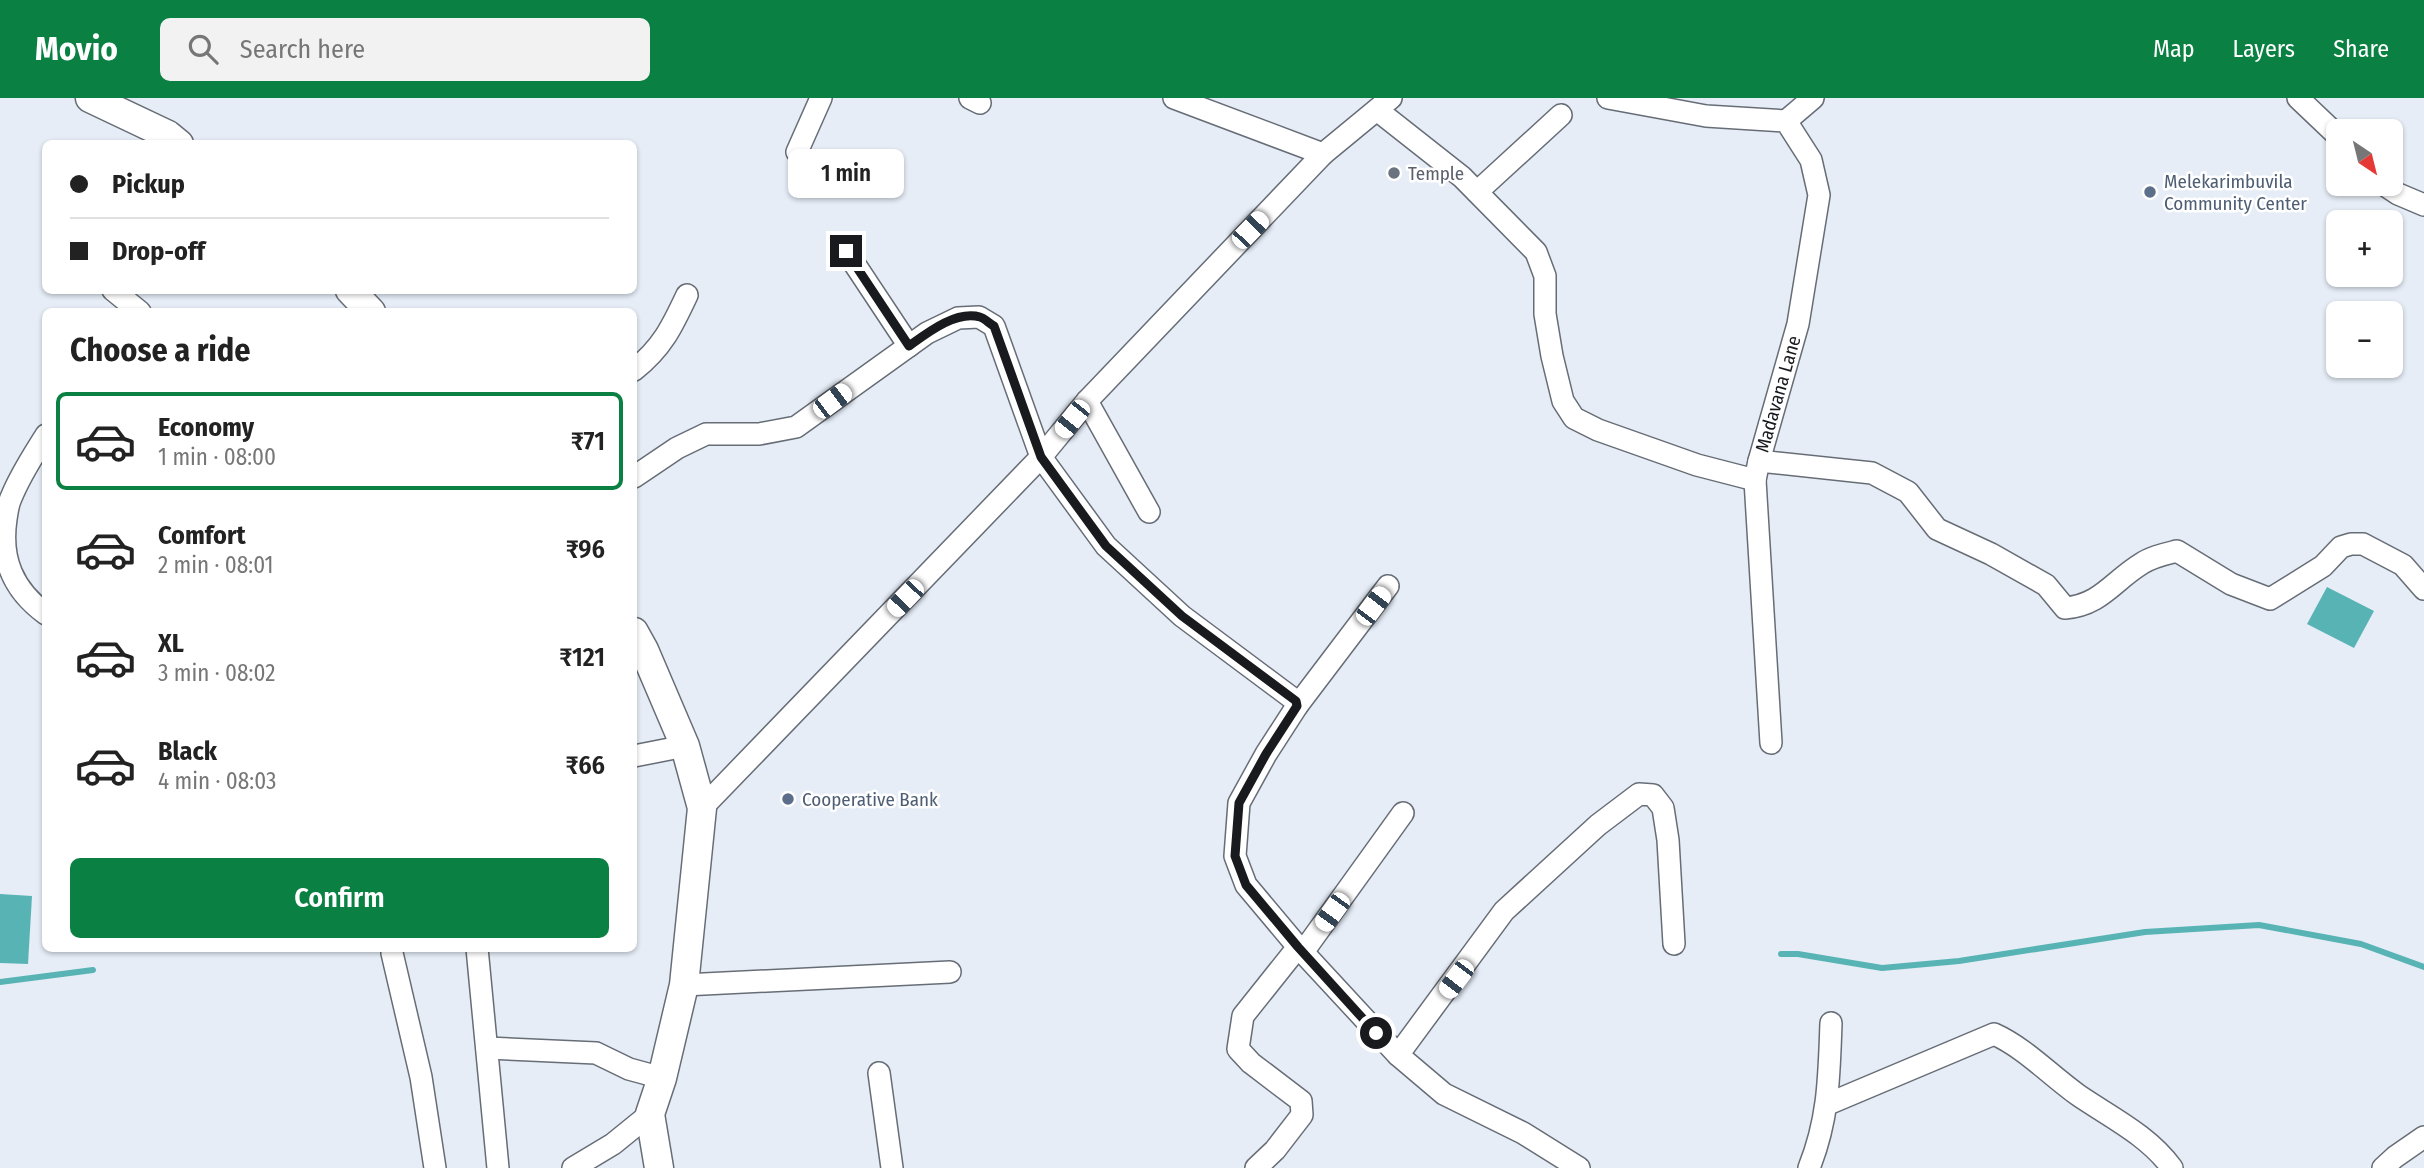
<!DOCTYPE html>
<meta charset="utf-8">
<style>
:root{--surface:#fff;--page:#f2f2f2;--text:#222;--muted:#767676;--line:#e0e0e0;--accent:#0b8043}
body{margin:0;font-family:"Fira Sans Condensed",sans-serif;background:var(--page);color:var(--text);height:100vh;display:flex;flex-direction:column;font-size:26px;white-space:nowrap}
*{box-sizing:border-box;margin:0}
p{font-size:23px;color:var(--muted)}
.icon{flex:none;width:38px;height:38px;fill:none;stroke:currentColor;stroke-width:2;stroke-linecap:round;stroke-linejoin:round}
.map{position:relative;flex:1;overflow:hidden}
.panel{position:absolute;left:42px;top:210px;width:595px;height:644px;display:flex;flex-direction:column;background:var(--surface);border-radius:10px;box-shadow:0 2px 5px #0004}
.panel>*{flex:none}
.banner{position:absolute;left:42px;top:42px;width:595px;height:154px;border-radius:10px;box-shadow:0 2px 5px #0004;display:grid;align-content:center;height:154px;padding:0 28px;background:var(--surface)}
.needle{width:46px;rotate:145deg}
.fabs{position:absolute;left:2326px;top:21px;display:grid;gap:14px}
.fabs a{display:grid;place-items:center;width:77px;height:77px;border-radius:10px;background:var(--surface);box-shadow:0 2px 5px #0004;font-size:35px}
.end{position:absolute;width:32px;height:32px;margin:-16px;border:9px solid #181a1e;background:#fff;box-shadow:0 0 0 4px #fff}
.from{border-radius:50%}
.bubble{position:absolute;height:49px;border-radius:10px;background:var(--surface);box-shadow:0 2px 5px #0004;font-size:23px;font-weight:600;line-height:49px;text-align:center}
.car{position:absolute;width:21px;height:42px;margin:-21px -10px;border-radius:9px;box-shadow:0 0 5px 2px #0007;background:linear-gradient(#fff 24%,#345 0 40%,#fff 0 76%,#345 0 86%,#fff 0)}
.banner b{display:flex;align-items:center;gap:24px;height:66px;font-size:26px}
.banner b+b{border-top:2px solid var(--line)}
.banner i{width:18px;height:18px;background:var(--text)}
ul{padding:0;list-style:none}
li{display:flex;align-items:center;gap:21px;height:98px;margin:0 14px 10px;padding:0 14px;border:4px solid transparent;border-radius:10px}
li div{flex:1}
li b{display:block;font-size:26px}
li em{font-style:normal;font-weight:600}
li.active{border-color:var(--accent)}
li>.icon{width:63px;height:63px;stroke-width:1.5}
h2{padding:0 28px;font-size:32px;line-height:84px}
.primary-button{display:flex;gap:14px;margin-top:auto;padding:14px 28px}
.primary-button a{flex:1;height:80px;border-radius:10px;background:var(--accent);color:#fff;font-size:28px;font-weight:600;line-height:80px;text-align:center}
header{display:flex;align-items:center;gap:42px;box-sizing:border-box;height:98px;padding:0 35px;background:var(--accent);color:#fff}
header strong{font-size:33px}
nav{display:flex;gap:38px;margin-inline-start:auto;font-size:24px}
.search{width:490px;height:63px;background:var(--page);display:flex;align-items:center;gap:18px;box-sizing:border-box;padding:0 24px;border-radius:10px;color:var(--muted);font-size:26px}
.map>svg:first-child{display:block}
.water{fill:#58b4b4}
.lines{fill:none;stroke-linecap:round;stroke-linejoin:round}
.stream{stroke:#58b4b4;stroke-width:6}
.minor-casing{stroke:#676d76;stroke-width:24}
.major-casing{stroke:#676d76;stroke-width:31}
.minor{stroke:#fff;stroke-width:21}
.major{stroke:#fff;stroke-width:28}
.route{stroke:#181a1e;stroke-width:9}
.worship-dot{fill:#6b7280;stroke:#fff;stroke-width:2.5}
.service-dot{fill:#5c6f8a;stroke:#fff;stroke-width:2.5}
.labels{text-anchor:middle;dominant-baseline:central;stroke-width:5;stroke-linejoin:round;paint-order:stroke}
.worship-label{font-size:19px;fill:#5b616d;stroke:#fff;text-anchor:start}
.service-label{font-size:19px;fill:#4e5e75;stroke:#fff;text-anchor:start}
.street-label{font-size:19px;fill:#181a1e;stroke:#fff}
</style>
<header>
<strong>Movio</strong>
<div class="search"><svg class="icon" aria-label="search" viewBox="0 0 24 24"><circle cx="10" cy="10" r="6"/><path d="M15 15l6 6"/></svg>Search here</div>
<nav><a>Map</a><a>Layers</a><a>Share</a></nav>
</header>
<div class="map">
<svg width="2424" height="1070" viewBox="0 0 2424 1070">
<rect width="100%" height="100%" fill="#e6edf7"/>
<!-- water -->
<g class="water">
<polygon points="2327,489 2374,513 2354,550 2307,526"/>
<polygon points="0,796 32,798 28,866 0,865"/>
</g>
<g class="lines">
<!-- stream -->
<g class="stream">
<polyline points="1781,856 1798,856 1882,870 1959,863 2145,834 2259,827 2361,846 2424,869"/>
<polyline points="0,884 93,872"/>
</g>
<defs>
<g id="minor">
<polyline points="970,0 980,5"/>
<polyline points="1174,0 1323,56"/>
<path d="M1608,0L1706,18L1786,23L1811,62L1819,97L1798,226L1759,363L1872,375L1908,394L1937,431L1991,456L2046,487L2065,510C2101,507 2113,483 2141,466C2151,459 2165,456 2177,453L2231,486L2270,501L2323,468L2341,449L2351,446H2363L2403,467L2424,491"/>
<polyline points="2298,0 2338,38"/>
<polyline points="1377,12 1462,79 1536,154 1545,178 1545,216 1552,258 1563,303 1574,320 1598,332 1697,367 1755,382 1759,363"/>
<polyline points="1786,23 1813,0"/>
<polyline points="797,54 821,0"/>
<polyline points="2383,86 2398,96 2424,107"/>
<polyline points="1477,94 1561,17"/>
<polyline points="846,153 909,248"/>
<polyline points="113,192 140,214"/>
<path d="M634,272C662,250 672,229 687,197"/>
<polyline points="1087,303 1149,414"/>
<path d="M46,337C33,358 20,377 11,400C8,406 7,414 6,421C0,461 13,492 46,516"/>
<polyline points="634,379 677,350 706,336 759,336 796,329 927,235 958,220 979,219 994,228 1041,359 1106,448 1182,518 1296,603 1297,608 1266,656 1239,705 1235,758 1246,787 1298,849 1398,957 1444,996 1523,1035 1579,1070"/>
<polyline points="1755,382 1771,645"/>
<polyline points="1297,608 1388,488"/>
<polyline points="634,658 685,648"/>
<polyline points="702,710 1041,359 1087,303 1323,56 1391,0"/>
<polyline points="477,850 498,1070"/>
<polyline points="1303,854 1403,715"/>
<polyline points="392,855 421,979 435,1070"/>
<polyline points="684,887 950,874"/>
<polyline points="487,950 596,955 629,971 662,980"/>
<polyline points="1398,957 1504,813 1598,727 1639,696 1653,697 1663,710 1668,742 1674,846"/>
<polyline points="879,975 892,1070"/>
<path d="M1828,1006L1994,936C2025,950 2050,977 2078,997C2110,1019 2148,1037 2172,1070"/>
<polyline points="573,1070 613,1046 650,1016"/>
<polyline points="1256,1070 1275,1052 1302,1017 1301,1003 1251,965 1238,951 1243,918 1298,849"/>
<path d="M1809,1070C1829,1020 1829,978 1831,925"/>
<polyline points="2383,1070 2395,1059 2424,1039"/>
</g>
<g id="major">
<polyline points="90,0 168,37 179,46"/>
<polyline points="350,192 371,214"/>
<polyline points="634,534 644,552 685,648 702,710 684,887 662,980 650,1016 659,1070"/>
</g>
</defs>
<!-- minor casing -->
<use href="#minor" class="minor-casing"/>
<!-- major casing -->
<use href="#major" class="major-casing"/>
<!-- minor -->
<use href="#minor" class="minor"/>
<!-- major -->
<use href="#major" class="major"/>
</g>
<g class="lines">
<!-- route -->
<path class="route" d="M846,153L909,248C927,235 956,212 980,219C984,220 990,226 994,228L1041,359L1106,448L1182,518L1296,603L1297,608L1266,656L1239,705L1235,758L1246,787L1298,849L1376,935"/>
</g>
<!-- markers -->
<circle class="worship-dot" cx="1394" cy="75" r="7"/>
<g class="service-dot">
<circle cx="2150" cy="94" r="7"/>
<circle cx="788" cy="701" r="7"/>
</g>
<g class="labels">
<!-- worship labels -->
<g class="worship-label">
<text x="1408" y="75">Temple</text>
</g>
<!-- service labels -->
<g class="service-label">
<text x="2164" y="83">Melekarimbuvila<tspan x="2164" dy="22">Community Center</tspan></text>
<text x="802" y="701">Cooperative Bank</text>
</g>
<!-- street labels -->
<g class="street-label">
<text transform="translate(1778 296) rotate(-74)">Madavana Lane</text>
</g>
</g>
</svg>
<div class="fabs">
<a><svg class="needle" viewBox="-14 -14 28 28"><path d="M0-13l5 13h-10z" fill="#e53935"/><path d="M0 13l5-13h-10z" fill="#767676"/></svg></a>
<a>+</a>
<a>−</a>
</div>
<i class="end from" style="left:1376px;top:935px"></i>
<i class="end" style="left:846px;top:153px"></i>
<div class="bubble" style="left:788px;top:51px;width:116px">1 min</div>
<i class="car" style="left:1250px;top:132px;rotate:44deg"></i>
<i class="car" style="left:832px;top:303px;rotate:53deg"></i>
<i class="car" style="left:1072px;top:321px;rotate:219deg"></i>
<i class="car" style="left:905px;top:500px;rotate:224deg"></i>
<i class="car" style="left:1373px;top:508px;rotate:37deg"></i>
<i class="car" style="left:1332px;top:814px;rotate:216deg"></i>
<i class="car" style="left:1456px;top:881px;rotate:217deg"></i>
<div class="banner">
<b><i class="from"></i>Pickup</b>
<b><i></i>Drop-off</b>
</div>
<section class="panel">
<h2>Choose a ride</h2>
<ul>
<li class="active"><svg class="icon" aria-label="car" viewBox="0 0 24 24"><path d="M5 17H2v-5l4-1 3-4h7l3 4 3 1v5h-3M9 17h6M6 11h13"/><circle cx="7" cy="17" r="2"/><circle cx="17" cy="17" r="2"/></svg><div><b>Economy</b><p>1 min · 08:00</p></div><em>₹71</em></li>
<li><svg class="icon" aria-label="car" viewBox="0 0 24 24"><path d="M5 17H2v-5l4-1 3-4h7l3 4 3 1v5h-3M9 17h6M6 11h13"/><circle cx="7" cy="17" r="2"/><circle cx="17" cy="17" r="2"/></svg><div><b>Comfort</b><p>2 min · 08:01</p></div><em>₹96</em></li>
<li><svg class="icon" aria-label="car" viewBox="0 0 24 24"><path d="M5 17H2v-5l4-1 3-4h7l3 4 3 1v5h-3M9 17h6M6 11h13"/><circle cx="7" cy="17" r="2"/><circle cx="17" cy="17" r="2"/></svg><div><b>XL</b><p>3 min · 08:02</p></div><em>₹121</em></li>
<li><svg class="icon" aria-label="car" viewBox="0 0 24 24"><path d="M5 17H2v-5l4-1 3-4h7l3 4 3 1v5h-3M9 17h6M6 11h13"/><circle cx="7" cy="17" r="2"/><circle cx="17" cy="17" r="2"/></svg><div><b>Black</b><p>4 min · 08:03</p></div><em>₹66</em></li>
</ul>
<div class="primary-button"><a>Confirm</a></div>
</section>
</div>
